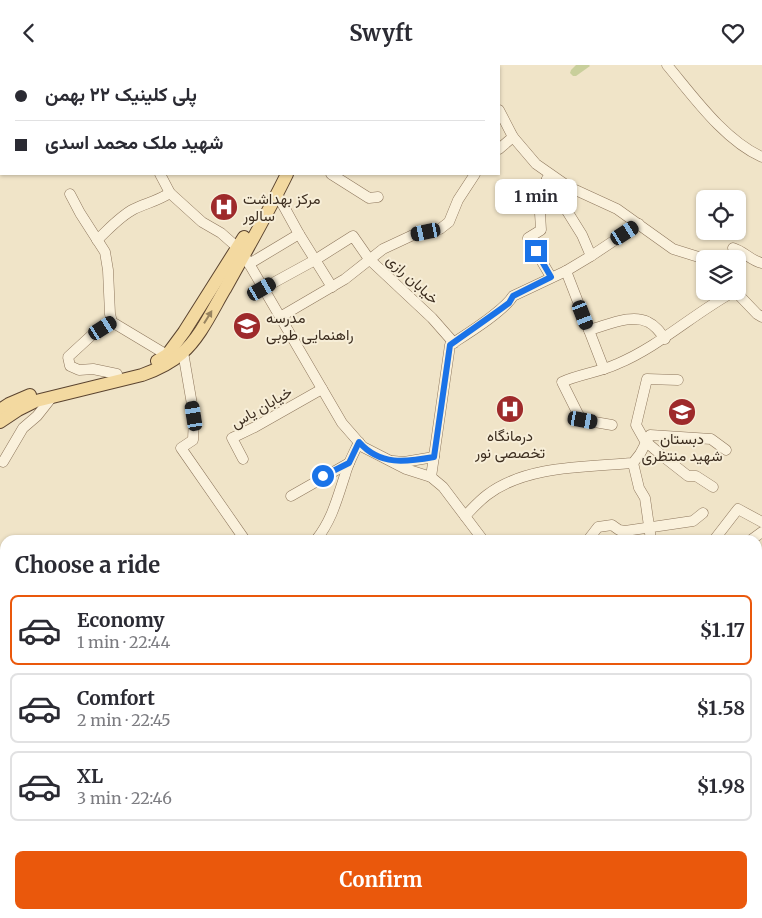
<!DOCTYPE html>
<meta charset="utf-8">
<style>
:root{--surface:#fff;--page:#f2f2f3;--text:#2b2b33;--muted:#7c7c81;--line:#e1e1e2;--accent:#ea580c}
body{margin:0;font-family:Merriweather,Vazirmatn,serif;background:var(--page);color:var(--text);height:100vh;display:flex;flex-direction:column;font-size:19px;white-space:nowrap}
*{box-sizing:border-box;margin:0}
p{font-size:16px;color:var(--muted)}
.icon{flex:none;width:28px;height:28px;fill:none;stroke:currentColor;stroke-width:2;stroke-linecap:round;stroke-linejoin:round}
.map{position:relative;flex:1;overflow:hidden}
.sheet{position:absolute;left:0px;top:470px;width:762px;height:384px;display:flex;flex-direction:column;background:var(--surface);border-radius:15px 15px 0 0;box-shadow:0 1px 4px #0004}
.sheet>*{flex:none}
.top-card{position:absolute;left:0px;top:0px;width:500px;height:110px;box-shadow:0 1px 4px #0004;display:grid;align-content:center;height:110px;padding:0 15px;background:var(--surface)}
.tools{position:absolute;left:696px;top:125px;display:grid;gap:10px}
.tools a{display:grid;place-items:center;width:50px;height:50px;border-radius:8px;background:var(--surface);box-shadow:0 1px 4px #0004;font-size:25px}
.end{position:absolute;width:22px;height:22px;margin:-11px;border:6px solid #1a73e8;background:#fff;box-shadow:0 0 0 2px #fff}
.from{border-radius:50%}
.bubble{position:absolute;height:35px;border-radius:8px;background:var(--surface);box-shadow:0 1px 4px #0004;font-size:16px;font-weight:700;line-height:35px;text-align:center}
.car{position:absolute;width:15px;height:30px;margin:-15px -8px;border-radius:6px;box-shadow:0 0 4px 1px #0007;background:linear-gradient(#222 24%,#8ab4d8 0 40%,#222 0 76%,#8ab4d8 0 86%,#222 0)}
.top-card b{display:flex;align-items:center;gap:18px;height:48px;font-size:19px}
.top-card b+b{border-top:1px solid var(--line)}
.top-card i{width:12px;height:12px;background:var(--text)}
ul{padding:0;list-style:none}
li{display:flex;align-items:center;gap:15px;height:70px;margin:0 10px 8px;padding:0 5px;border:2px solid var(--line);border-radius:8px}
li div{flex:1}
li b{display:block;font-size:19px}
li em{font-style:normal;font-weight:700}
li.selected{border-color:var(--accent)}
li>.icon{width:45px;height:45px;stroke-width:1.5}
h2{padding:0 15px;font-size:22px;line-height:60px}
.primary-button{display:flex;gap:10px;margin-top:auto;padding:10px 15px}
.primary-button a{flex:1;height:58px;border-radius:8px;background:var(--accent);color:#fff;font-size:20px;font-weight:700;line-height:58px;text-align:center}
header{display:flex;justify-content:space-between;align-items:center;height:65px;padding:0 15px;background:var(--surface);font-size:22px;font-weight:700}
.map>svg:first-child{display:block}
.green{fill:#c9cf9b}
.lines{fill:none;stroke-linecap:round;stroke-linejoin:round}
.minor-casing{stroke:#8d765c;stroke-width:11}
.major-casing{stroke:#5b4430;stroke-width:14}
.minor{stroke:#faf1dc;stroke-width:10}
.major{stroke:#f3d9a0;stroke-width:12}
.oneway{fill:#988460}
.route{stroke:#1a73e8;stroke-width:6}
.labels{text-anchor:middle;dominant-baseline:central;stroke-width:4;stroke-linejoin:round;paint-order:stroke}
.poi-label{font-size:15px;fill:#3d2e20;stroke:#f7eed8;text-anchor:start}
.street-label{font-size:15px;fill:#3d2e20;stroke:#f7eed8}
</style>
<header><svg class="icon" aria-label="back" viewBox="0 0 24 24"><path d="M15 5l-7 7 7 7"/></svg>Swyft<svg class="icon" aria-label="heart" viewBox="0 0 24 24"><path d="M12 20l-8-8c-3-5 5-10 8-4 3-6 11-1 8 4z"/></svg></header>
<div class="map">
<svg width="762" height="853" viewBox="0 0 762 853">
<rect width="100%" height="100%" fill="#f0e4c8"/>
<!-- green -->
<polygon class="green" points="576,0 589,0 590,1 576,11 573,11 570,8 571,5"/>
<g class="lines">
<defs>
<g id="minor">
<polyline points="77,0 77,1"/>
<polyline points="219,0 220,1"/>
<polyline points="487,0 487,1"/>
<path d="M667,0C693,31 724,75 762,92"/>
<polyline points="289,1 292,0"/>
<polyline points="0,40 1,41"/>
<polyline points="499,45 513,72 536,99 569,122 617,144 673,184 705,194"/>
<polyline points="0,76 1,76"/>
<polyline points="499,84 513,72"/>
<polyline points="160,109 170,128 202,157 221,168 238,183 244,190 342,358 363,382 406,404 431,412 443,422 483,475"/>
<polyline points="331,109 369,133 378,132"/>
<polyline points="547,114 548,117 540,148 541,165 528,173 551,212"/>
<polyline points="547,114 582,170 591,191"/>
<polyline points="70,129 80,148 105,187 108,205 110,249 112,257 167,290"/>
<polyline points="277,129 299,169 332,222"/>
<path d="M97,175C108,165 120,151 134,144C147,138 157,136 170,128"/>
<path d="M733,183C744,186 751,196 762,198"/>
<polyline points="249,199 299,169"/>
<polyline points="566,206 604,304"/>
<polyline points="262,224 315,195 353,171 369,194 432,253 454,278"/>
<polyline points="735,226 757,249 762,252"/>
<polyline points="280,252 345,214 383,184 413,170 440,164 449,157 458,135 475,109"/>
<polyline points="112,257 93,269 68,292 70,301 79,305 93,304 117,309"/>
<path d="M589,265C606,261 631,248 648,257C655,260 660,267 665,274"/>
<polyline points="183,287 194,351 193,375 181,383 245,475"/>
<polyline points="678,315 647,314 636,360 645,376 665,393 688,411 696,411 713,422"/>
<path d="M612,360L583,355L578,349L562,317C580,309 600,307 617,299C660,281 694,248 735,226"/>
<polyline points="243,394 232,373 255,362 322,324"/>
<polyline points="393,396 404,397 434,392"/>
<polyline points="3,397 23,363 37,351 52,332"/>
<polyline points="633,398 639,423 645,433 651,475"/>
<path d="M431,412L450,280C467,269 503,247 513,231L566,206L591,191L639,159"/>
<polyline points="291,431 349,398"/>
<path d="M465,451C472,444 479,436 487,430C526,400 587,402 633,398L640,389L650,370L711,374L726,385"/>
<path d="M316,475C332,455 337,434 345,410C348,398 354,388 359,377"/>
<polyline points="588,475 598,462 612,460 619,465 625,466 693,456 703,448"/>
<polyline points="714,475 738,444 762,457"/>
<polyline points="751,475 762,467"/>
<polyline points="758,519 762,512"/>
<polyline points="0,553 5,557"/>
<polyline points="758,780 762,785"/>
</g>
<g id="major">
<polyline points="334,1 334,0"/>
<polyline points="157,296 167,290 184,267 244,172"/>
<polyline points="0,345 9,339 30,330"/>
<path d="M0,357L18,345L36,336L142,310C156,305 171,298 182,288C200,273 213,244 225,224C246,186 268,148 287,109"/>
</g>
</defs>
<!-- minor casing -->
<use href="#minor" class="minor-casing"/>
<!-- major casing -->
<use href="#major" class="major-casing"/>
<!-- minor -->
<use href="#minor" class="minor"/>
<!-- major -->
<use href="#major" class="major"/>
</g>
<!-- one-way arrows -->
<defs><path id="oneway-solid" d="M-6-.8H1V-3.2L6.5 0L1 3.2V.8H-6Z" transform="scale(1.25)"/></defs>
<use class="oneway" href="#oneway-solid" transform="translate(208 252) rotate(-58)"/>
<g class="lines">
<!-- route -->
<path class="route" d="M323,411L349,398L359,377C380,401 406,397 434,392L450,280L498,246L509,238L513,231L551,212L536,186"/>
</g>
<!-- icons -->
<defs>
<symbol id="hospital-disc" viewBox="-11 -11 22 22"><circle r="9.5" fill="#9e2a2b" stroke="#f7eed8"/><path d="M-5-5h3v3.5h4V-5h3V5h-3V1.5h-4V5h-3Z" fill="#fff"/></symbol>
<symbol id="school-disc" viewBox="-11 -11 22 22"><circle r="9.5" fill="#9e2a2b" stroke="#f7eed8"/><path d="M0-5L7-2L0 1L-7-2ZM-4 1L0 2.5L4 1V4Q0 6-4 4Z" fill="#fff"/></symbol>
</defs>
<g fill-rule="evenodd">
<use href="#hospital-disc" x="208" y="126" width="32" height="32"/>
<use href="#school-disc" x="231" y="245" width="32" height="32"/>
<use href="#hospital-disc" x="494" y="328" width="32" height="32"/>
<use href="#school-disc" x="666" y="331" width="32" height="32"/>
</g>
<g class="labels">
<!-- poi labels -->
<g class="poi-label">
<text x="243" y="133">مرکز بهداشت<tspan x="243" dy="17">سالور</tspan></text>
<text x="266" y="252">مدرسه<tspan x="266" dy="17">راهنمایی طوبی</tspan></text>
<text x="510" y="370" text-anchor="middle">درمانگاه<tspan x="510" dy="17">تخصصی نور</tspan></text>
<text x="682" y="373" text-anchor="middle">دبستان<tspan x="682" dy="17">شهید منتظری</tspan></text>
</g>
<!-- street labels -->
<g class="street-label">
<text transform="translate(413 214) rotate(43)">خیابان رازی</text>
<text transform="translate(261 342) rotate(-30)">خیابان یاس</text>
</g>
</g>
</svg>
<div class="tools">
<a><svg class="icon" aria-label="locate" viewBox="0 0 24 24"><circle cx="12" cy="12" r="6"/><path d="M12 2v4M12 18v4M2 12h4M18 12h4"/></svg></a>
<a><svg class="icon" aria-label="layers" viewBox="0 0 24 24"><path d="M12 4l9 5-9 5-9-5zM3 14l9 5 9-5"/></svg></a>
</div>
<i class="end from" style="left:323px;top:411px"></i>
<i class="end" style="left:536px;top:186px"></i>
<div class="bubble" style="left:495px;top:114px;width:82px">1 min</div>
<i class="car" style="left:426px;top:167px;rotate:258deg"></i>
<i class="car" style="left:625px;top:168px;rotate:57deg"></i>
<i class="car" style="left:262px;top:224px;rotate:60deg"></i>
<i class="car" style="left:583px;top:250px;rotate:159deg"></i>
<i class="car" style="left:103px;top:263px;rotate:58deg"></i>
<i class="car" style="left:194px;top:351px;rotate:351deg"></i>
<i class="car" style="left:583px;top:355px;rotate:100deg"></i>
<div class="top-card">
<b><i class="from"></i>پلی کلینیک ۲۲ بهمن</b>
<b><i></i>شهید ملک محمد اسدی</b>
</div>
<section class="sheet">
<h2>Choose a ride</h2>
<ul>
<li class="selected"><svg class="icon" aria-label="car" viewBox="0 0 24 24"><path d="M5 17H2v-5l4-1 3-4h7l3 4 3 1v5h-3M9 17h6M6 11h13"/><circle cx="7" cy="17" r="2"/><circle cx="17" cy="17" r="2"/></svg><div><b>Economy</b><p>1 min · 22:44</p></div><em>$1.17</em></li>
<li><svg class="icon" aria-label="car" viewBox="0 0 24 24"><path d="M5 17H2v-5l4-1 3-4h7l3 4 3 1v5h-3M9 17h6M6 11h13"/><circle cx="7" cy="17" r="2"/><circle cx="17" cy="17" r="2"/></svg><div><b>Comfort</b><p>2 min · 22:45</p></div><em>$1.58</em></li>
<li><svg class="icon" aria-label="car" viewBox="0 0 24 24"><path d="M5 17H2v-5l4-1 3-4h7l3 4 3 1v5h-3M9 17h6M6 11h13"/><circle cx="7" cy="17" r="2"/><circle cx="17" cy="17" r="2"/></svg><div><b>XL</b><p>3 min · 22:46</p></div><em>$1.98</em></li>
</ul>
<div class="primary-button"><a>Confirm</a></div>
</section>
</div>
